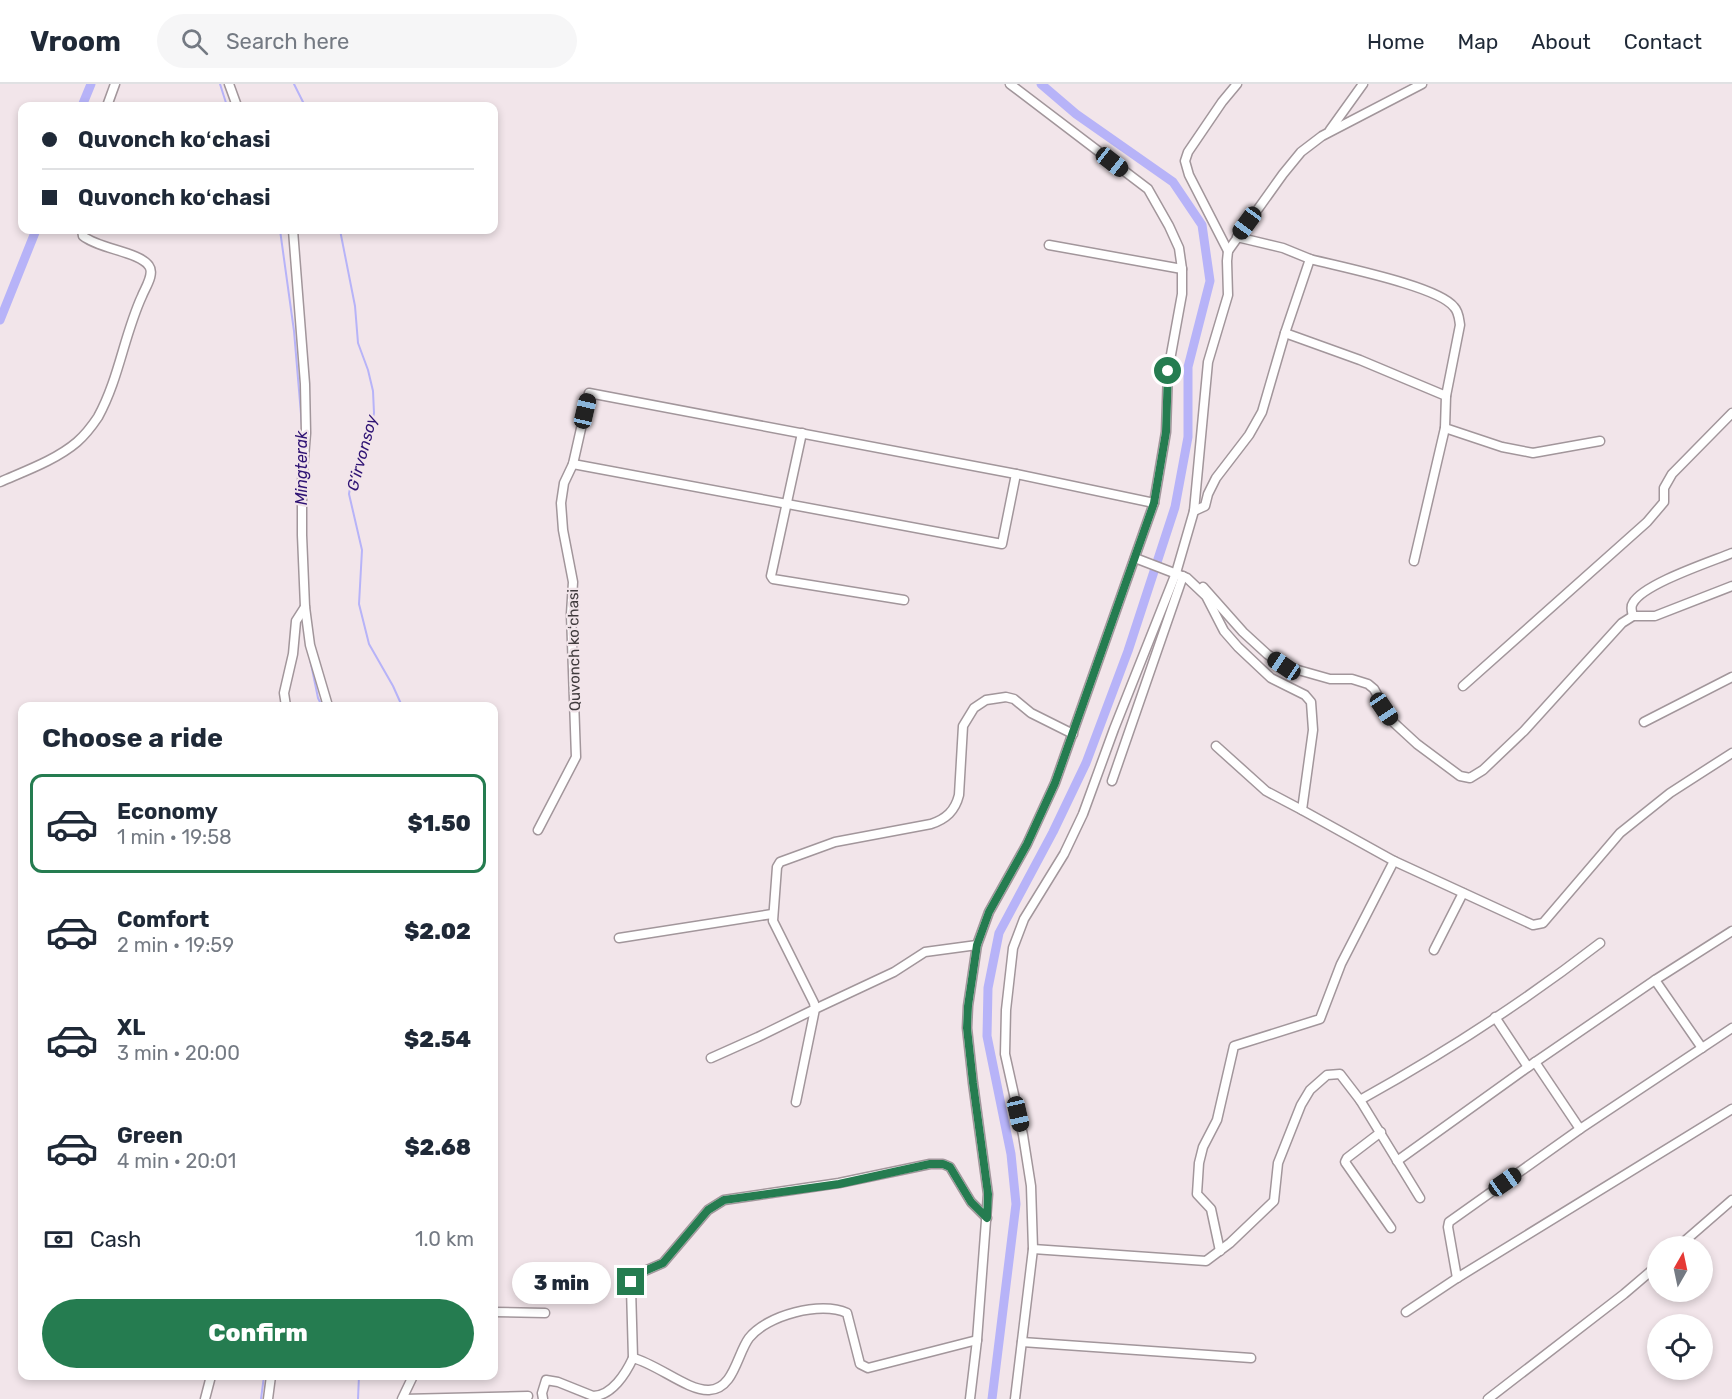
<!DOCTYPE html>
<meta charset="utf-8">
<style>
:root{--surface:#fff;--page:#f6f6f7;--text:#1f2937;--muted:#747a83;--line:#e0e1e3;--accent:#257c50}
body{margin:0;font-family:Rubik,sans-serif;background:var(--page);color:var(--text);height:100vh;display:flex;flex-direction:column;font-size:22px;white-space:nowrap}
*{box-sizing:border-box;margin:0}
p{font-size:20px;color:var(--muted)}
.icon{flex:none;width:33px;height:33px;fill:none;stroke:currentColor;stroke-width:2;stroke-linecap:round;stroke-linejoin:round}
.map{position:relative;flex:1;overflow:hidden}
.details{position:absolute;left:18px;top:618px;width:480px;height:678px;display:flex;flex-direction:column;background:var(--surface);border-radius:12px;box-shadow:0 3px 9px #0003}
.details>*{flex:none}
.banner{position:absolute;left:18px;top:18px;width:480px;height:132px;border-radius:12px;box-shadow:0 3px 9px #0003;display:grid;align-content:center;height:132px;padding:0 24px;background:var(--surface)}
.needle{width:39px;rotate:9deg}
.tools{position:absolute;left:1647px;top:1152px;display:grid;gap:12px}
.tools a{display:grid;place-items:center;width:66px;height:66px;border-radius:50%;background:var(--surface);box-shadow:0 3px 9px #0003;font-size:30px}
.end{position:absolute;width:27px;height:27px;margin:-14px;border:8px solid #257c50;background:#fff;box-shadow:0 0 0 3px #fff}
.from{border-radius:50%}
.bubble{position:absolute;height:42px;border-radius:21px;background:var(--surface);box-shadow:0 3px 9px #0003;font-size:20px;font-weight:800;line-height:42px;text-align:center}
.car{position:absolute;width:18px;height:36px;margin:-18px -9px;border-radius:8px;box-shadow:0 0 4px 2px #0007;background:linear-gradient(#222 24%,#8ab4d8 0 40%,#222 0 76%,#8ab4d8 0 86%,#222 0)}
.banner b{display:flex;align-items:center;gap:21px;height:57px;font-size:22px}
.banner b+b{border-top:2px solid var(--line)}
.banner i{width:15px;height:15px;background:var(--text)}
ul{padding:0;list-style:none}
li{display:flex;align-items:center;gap:18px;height:99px;margin:0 12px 9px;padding:0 12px;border:3px solid transparent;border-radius:12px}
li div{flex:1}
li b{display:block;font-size:22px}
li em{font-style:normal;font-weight:800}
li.selected{border-color:var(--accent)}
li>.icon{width:54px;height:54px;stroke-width:1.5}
h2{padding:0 24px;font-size:27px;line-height:72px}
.pay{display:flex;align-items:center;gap:15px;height:66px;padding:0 24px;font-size:22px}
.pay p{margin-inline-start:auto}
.primary-button{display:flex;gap:12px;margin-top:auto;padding:12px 24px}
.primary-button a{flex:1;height:69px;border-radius:36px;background:var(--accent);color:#fff;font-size:24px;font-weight:800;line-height:69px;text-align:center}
header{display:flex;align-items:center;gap:36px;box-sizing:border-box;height:84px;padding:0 30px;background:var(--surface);border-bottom:2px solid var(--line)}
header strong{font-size:28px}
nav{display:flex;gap:33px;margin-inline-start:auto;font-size:21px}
.search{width:420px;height:54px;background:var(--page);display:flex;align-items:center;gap:15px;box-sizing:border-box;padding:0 21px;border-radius:33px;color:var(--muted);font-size:22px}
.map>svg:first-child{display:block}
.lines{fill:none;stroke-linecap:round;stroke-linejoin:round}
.stream{stroke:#b7b3f8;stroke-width:2}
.canal{stroke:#b7b3f8;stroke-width:9}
.minor-casing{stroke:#a2969b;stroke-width:11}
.minor{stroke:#fff;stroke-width:8}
.route{stroke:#257c50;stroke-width:8}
.labels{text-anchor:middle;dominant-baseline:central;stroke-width:4.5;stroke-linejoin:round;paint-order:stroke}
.street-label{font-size:15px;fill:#403b3d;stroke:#f2e5ea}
.water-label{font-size:16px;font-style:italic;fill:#2f1374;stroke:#f2e5ea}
</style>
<header>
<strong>Vroom</strong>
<div class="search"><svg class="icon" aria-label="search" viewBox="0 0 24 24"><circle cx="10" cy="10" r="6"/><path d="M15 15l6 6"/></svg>Search here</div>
<nav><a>Home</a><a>Map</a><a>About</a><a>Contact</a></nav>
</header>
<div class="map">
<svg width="1732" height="1315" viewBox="0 0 1732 1315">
<rect width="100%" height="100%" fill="#f2e5ea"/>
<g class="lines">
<!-- stream -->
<g class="stream">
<polyline points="220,0 227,22"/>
<polyline points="294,0 305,22"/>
<polyline points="280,146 294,247 302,342"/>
<polyline points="340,146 355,222 358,259 368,286 373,307 374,329 369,353 352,392 349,410 362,466 359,520 369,560 393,602 402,622"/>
<polyline points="310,575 318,614 322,622"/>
<polyline points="261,1315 264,1292"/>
<polyline points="358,1315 359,1292"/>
</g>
<!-- canal -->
<g class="canal">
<polyline points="82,22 91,0"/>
<polyline points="0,236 36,146"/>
<polyline points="992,1315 1016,1120 1011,1070 987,952 988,904 999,849 1053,748 1086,679 1128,567 1175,423 1188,353 1188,283 1210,197 1202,141 1173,98 1076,30 1041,0"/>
</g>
<defs>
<g id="minor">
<polyline points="229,0 237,22"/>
<polyline points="107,22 115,0"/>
<polyline points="1330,46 1363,0"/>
<polyline points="293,146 305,300 306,349 302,398 302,451 305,523 310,561 328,622"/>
<polyline points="1237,153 1283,164 1310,175 1285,249 1360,276 1446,312 1445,344 1502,363 1533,369 1600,357"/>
<polyline points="1049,161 1182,185"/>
<polyline points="1228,167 1189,91 1185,77 1188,68 1222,18 1237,0"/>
<path d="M1310,175C1340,183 1438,202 1454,223C1459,228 1459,235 1460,241L1446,312"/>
<polyline points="802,349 771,492 773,495 904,516"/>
<polyline points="573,380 1002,460 1016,390"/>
<path d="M0,398C25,387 56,376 77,358C85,351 92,342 98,333C119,295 124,251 142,212C145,204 155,190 149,182C140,168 99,165 83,152L82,146"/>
<polyline points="1194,427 1205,422 1208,410 1216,394 1249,351 1262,328 1285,249"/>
<polyline points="1135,474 1187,494 1206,512 1224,547 1238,563 1271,594 1305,611 1311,618 1313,646 1302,726 1394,777 1533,841 1543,839 1620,749 1670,709 1732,669"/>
<polyline points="1414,477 1445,344"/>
<polyline points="1203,503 1243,548 1267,570 1284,582 1330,595 1352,595 1368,600 1374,605 1392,637 1417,660 1460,692 1470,694 1483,686 1524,647 1622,539 1633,532 1655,532 1732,502"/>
<path d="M1633,532C1632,528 1630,523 1633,519C1643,500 1710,478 1732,469"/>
<polyline points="1463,602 1647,438 1664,418 1664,404 1672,390 1732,329"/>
<polyline points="286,622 284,609 293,570 296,537 305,523"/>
<polyline points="1644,638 1732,593"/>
<polyline points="1216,662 1266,707 1302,726"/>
<polyline points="1112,697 1183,492"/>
<polyline points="538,746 576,673 571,530 573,498 563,446 561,419 564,399 573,380 589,309 1016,390 1154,419"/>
<polyline points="619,854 772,830"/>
<polyline points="1434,866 1463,809"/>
<polyline points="1655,896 1702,964"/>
<polyline points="1495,933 1528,983"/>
<path d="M711,974L758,953L815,925L814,919L773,837L777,783L780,778L835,758L931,740C946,735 955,727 959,711L963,642L974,624L986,616L1006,613L1014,615L1031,629L1073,650"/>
<polyline points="1535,978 1580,1045"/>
<path d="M1360,1016C1443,970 1525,917 1600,859"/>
<polyline points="796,1018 815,925 894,888 925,868 977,861"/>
<polyline points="1381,1048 1347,1074 1345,1078 1391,1144"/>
<polyline points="1397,1077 1528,983 1655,896 1732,847"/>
<polyline points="1679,1162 1732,1116"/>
<polyline points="1033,1165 1206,1177 1230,1159 1274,1117 1278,1079 1301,1021 1310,1006 1327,991 1340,990 1360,1016 1420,1114"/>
<polyline points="1220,1167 1211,1125 1197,1110 1199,1079 1203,1063 1217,1036 1234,962 1320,935 1341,880 1394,777"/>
<polyline points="1457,1194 1448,1143 1449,1138 1580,1045 1732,944"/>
<polyline points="494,1228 545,1229"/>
<polyline points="1406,1228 1457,1194 1732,1025"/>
<polyline points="1022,1258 1251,1274"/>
<polyline points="633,1274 631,1204 633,1192 663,1179 708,1126 724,1116 839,1099 930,1080 943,1080 950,1083 971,1118 987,1134"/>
<polyline points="205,1315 211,1292"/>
<polyline points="268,1315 271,1292"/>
<polyline points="402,1315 413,1292"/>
<polyline points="403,1315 528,1312"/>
<path d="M543,1315L542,1309L546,1296L558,1298L593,1312C612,1312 626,1289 633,1274C657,1280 688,1307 709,1306C734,1305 737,1270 749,1254C767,1231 821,1217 847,1229L860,1280L868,1284L977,1256"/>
<polyline points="970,1315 977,1256 988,1110 973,999 967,944 968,922 977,861 989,828 1027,760 1055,699 1154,419 1166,348 1168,287 1182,210 1182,185 1179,164 1169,142 1148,105 1010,0"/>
<polyline points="1015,1315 1033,1165 1031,1102 1023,1051 1005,970 1006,926 1013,864 1024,835 1064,770 1083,730 1114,645 1176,489 1194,427 1208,278 1228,211 1227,177 1228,167 1283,90 1301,68 1322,52 1422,0"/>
<polyline points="1488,1315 1624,1210 1658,1181"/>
</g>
</defs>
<!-- minor casing -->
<use href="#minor" class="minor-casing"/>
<!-- minor -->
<use href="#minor" class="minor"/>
</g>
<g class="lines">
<!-- route -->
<polyline class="route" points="631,1198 633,1192 663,1179 708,1126 724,1116 839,1100 930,1080 943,1080 950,1083 971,1118 987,1134 988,1110 973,999 967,944 968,922 977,861 989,828 1027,760 1055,699 1154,419 1166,348 1168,287"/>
</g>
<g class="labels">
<!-- street labels -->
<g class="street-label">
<text transform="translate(574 566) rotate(-91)">Quvonch koʻchasi</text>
</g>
<!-- water labels -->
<g class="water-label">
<text transform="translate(362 369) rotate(-75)">G‘irvonsoy</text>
<text transform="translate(301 384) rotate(-90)">Mingterak</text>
</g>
</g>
</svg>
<div class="tools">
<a><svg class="needle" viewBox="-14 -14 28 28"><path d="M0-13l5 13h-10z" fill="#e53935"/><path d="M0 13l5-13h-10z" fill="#747a83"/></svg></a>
<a><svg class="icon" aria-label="locate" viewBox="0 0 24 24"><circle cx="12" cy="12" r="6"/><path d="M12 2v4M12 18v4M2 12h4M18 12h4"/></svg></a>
</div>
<i class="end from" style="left:1168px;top:287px"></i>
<i class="end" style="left:631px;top:1198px"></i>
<div class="bubble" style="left:512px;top:1178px;width:99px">3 min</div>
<i class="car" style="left:1112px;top:78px;rotate:128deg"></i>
<i class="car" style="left:1247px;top:139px;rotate:216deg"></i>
<i class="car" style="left:585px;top:327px;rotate:13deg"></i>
<i class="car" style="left:1284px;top:582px;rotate:304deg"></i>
<i class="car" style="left:1384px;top:625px;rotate:146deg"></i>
<i class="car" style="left:1018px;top:1030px;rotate:167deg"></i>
<i class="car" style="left:1505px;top:1098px;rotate:55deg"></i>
<div class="banner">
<b><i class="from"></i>Quvonch koʻchasi</b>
<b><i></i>Quvonch koʻchasi</b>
</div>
<section class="details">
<h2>Choose a ride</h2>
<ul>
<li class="selected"><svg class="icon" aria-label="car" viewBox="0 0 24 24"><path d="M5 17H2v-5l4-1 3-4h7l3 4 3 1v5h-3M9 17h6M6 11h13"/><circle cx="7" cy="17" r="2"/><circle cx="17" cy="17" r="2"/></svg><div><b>Economy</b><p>1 min · 19:58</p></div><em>$1.50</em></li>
<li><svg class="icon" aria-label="car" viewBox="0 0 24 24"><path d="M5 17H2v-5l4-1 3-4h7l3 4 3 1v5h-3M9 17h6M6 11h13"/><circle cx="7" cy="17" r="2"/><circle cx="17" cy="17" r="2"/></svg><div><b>Comfort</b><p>2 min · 19:59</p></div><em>$2.02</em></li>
<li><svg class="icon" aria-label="car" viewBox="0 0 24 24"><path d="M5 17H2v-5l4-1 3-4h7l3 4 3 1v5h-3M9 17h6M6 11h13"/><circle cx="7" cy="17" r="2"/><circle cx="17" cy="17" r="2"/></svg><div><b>XL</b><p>3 min · 20:00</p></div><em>$2.54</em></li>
<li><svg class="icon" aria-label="car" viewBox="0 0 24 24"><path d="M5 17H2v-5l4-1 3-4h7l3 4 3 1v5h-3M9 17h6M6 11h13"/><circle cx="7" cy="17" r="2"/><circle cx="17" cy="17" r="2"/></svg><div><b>Green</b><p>4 min · 20:01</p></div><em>$2.68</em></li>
</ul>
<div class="pay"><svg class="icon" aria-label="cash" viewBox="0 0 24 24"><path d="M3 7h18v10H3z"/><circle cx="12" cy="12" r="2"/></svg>Cash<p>1.0 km</p></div>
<div class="primary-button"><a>Confirm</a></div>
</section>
</div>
